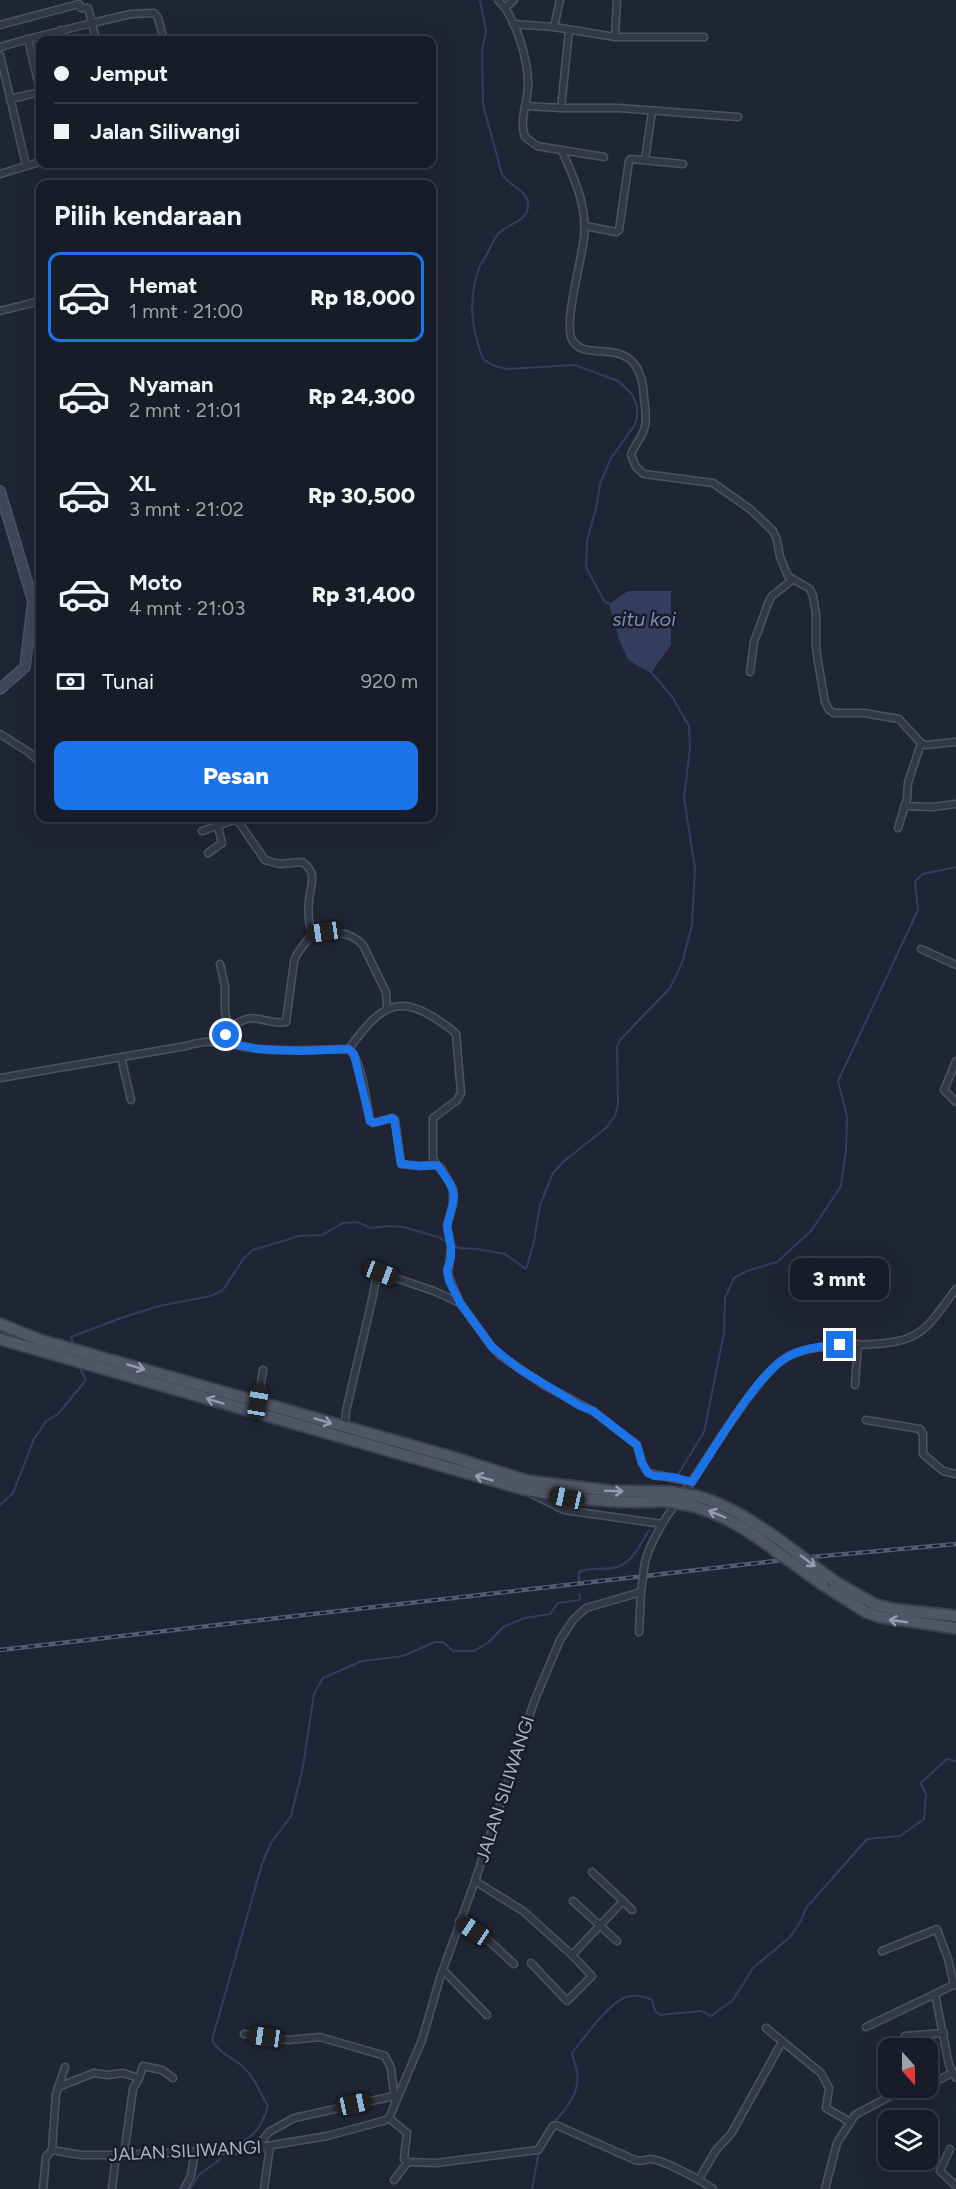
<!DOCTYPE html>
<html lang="id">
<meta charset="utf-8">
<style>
:root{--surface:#181c28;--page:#252934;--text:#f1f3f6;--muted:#9fa1a8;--line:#363a45;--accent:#1a73e8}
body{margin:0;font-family:Figtree,sans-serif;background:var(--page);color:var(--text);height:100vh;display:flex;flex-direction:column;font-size:22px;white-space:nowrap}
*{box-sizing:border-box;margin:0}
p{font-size:20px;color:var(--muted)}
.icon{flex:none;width:33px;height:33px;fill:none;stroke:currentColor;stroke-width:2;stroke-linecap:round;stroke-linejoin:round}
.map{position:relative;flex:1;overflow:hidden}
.details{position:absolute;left:36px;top:180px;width:400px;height:642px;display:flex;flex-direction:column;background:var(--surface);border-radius:12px;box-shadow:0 6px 24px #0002,0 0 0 2px var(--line)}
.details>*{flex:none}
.top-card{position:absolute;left:36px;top:36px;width:400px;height:132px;border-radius:12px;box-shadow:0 6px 24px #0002,0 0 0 2px var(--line);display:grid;align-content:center;height:132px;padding:0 18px;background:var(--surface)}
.needle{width:39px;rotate:159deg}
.tools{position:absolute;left:878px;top:2038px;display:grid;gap:12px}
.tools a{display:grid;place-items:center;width:60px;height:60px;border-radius:12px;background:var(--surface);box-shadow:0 6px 24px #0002,0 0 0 2px var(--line);font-size:30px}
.end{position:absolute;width:27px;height:27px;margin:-14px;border:8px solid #1a73e8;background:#fff;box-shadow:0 0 0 3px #fff}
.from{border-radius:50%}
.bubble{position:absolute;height:42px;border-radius:12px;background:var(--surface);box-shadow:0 6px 24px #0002,0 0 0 2px var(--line);font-size:20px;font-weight:800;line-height:42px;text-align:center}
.car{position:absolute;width:18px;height:36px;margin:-18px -9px;border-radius:8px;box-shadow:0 0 4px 2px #0007;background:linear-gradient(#222 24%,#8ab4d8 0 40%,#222 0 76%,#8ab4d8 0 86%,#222 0)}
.top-card b{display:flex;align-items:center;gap:21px;height:57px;font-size:22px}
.top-card b+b{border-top:2px solid var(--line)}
.top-card i{width:15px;height:15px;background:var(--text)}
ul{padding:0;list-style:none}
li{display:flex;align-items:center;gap:18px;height:90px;margin:0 12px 9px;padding:0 6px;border:3px solid transparent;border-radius:12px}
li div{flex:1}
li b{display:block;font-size:22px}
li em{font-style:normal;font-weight:800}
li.on{border-color:var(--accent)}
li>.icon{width:54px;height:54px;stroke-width:1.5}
h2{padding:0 18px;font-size:27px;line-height:72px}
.pay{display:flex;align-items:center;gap:15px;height:66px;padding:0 18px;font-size:22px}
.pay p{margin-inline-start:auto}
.primary-button{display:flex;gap:12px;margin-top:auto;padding:12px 18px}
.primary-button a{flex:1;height:69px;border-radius:12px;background:var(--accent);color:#fff;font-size:24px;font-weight:800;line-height:69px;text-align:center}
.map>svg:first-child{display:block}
.water{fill:#333d5e}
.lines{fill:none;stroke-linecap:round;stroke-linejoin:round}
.stream{stroke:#333d5e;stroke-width:2}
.street-casing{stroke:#4d5262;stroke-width:9}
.secondary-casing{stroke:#4d5262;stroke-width:12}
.primary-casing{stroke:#3c4150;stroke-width:14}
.street{stroke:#333847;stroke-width:6}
.secondary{stroke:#41465a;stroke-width:9}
.primary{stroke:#515667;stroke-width:10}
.rail-casing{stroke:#555b6e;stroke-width:4.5}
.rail{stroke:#191d2b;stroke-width:2;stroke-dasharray:7;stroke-linecap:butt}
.street-bridge-casing{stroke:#4d5262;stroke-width:9;stroke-linecap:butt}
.primary-bridge-casing{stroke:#3c4150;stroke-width:14;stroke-linecap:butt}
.street-bridge{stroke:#333847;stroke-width:6}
.primary-bridge{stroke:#515667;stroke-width:10}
.oneway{stroke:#969bad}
.route{stroke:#1a73e8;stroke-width:8}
.labels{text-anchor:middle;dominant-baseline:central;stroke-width:5;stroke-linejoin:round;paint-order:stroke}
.street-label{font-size:18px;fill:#adb2c4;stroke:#191d2b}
.water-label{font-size:20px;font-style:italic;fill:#7d8ab1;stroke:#191d2b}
</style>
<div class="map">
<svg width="956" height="2189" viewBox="0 0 956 2189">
<rect width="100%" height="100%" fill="#202536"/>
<!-- water -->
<polygon class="water" points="628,591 671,591 671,645 651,673 628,660 619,640 609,604"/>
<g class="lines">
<!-- stream -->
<g class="stream">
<path d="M480,0L486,31L482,51L483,105L502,174C508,186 527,189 528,204C529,221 510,223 500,232C493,239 491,247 486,256C484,260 481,263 479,268C468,300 471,327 483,359L494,366L508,369L575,365L618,381L632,394L637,406V419L634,426L611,458L600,484L597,504L587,541L586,567L604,601L610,604"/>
<polyline points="74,1346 71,1337 121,1318 159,1306 211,1296 223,1290 244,1258 253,1250 299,1236 322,1235 343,1223 357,1222 371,1228 389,1226 403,1227 438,1237 459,1248 477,1249 505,1254 526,1269 534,1242 540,1205 553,1173 563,1162 606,1128 615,1116 618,1104 617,1047 620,1040 670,988 682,963 692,925 695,868 684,798 690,748 689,726 673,698 651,672"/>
<polyline points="677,1476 704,1432 724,1333 725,1298 734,1278 747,1271 777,1262 811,1231 841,1186 846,1150 847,1117 838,1081 918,910 915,881 923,874 956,867"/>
<polyline points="0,1505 13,1493 34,1439 46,1421 58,1414 86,1380 79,1366"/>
<path d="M579,1581V1572C591,1567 601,1570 613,1568C632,1565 640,1545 649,1530"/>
<path d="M552,2124C564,2112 581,2091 577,2072C576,2065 573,2060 572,2053C585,2037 606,2006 624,1998C633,1994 644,1996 652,2000L655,2011L660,2015L701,2011L711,2016L732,2001L754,1967L789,1938L801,1921L806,1908L867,1839L900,1836L924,1819L926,1795L921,1783L947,1759L956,1761"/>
<path d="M227,2148C251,2140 261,2131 268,2106C259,2091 255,2077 241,2065C230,2056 219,2053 212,2040L262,1864L271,1843L291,1816L303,1767L314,1694L323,1678L362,1661L403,1656L435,1642H443L453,1651H474L489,1642L503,1627L525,1618L550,1614L558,1603L580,1600L579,1594"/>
<polyline points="190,2189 199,2175 219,2160 223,2151"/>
<polyline points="532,2189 539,2151"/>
</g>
<defs>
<g id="street">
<path d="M498,0C516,17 529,62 528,87C527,104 519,121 525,137L537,146L561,150L563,153C575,181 587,205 584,237C582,260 565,317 571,337C582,369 641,325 644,398C645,407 647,417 645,426C643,437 634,445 631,455L636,467L644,474L713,483L750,509L773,531L777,540L780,557L788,576L810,589L813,596L816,614V647L818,662L825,702L829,710L834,713H864L899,719L921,743L926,745L956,742"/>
<polyline points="506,7 514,0"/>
<polyline points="513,24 554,27 615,37 704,37"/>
<polyline points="0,25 79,4 81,8 88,8 92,23 131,14 154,13 158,18 164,40"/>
<polyline points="554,27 560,0"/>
<polyline points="61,30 63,40"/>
<polyline points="615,37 617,0"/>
<polyline points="0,47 28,39"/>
<polyline points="0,55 26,165"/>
<polyline points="40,91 28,39 92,23 96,40"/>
<polyline points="10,99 40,92"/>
<polyline points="526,106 561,108 619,108 738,117"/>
<polyline points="561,108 569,31"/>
<polyline points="561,150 604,157"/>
<polyline points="645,160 652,111"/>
<polyline points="0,174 40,162"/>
<polyline points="585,226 616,232 619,230 629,161 631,159 683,164"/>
<polyline points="0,311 40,301"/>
<polyline points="750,672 754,642 769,601 772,596 792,580"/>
<polyline points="0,734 27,751 40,762"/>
<polyline points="904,806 932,807 956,804"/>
<path d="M236,818L265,860L279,864L302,862C319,873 310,885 309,901C308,912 308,923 312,934C330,931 349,930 363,945L386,992L387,1008"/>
<polyline points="898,828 907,799 908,783 921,743"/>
<polyline points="202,831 237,819"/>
<polyline points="208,853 222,843 218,827"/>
<polyline points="921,949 956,965"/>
<polyline points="220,964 225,986 225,1012 229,1029 224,1042"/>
<path d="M229,1029C256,1007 261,1026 286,1022L294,962L297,954L312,934"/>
<path d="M349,1049C384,999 403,992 453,1031L456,1034L461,1093L457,1100L433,1118V1159L437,1165"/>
<polyline points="121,1057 131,1100"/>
<polyline points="956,1061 944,1090 956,1102"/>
<path d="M0,1078L186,1046C217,1036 230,1046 260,1049C290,1052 319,1049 349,1049C363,1063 366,1101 370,1121L373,1123L392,1118L395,1120L401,1164L420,1166L437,1165L441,1168L453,1189V1204L447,1226L451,1247L448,1275L460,1303L492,1347L501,1356L544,1385L593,1411L637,1445L642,1463L648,1473L692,1482"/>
<polyline points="855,1385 858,1344"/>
<polyline points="258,1402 263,1370"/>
<polyline points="866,1420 920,1429 923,1434 923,1454 943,1471 956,1474"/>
<polyline points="345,1427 346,1411 372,1300 377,1274 381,1273 434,1291 460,1303"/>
<polyline points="532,1494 564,1510 662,1524"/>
<path d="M644,1568C646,1553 654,1539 661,1526C670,1510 682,1496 692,1481C713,1451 759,1371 789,1356C826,1337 889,1353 918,1333C933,1323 945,1303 956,1289"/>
<polyline points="639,1632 641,1592"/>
<polyline points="475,1881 523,1911 572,1955 623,1901 592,1872"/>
<polyline points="573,1901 617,1941"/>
<polyline points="623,1901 632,1910"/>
<polyline points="459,1921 489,1941 514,1964"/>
<polyline points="882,1951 937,1929 948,1959 954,1985"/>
<polyline points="531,1963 567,2001 592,1976 572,1955"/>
<polyline points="443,1970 487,2015"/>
<polyline points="955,1984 935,1994 949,2065 956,2078"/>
<polyline points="866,2027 935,1994"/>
<polyline points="766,2028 821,2073 829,2088 826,2108 850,2122"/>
<polyline points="244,2034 288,2040 320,2037 385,2056 391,2068 395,2101"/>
<polyline points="903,2049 905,2036 944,2033"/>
<polyline points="927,2086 952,2073"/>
<polyline points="58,2087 94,2073 108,2075 123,2073 139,2078 143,2066 162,2070 173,2078"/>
<path d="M389,2118L407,2133L404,2159L408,2162L436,2163L538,2150L553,2126L556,2125L635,2160C641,2162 644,2160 650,2159C662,2159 702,2181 713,2189"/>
<polyline points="256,2148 269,2132 294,2118 394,2096"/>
<polyline points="950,2149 940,2171 956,2186"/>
<polyline points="52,2150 56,2094 65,2067"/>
<polyline points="124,2155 133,2089 139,2078"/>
<polyline points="699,2179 716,2150 731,2134 782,2042"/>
<polyline points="394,2180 408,2162"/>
<polyline points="43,2189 46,2157 52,2150 81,2155 116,2155 243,2150 327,2136 383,2121 389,2118 422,2040 440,1978 475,1881 534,1702 560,1640 573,1620 586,1608 641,1592 643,1577"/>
<polyline points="112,2189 116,2155"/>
<polyline points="184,2189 191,2176 195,2151"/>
<polyline points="264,2189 270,2146"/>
<polyline points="825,2189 837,2143 855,2115 898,2092 921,2088"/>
</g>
<polyline id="secondary" points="0,491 33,601 25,667 0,689"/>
<g id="primary">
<polyline points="0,1324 40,1340 448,1456 528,1481 611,1491 671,1492"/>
<path d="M0,1339L523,1489C571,1499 616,1504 665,1501"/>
<path d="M696,1496C728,1504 755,1523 781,1541"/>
<path d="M693,1506C725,1516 747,1529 773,1549"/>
<polyline points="834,1581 874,1604 892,1609 956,1616"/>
<polyline points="822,1584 866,1612 880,1617 956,1628"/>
</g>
</defs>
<!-- street casing -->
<use href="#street" class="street-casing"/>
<!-- secondary casing -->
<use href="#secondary" class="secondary-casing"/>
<!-- primary casing -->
<use href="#primary" class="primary-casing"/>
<!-- street -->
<use href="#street" class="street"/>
<!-- secondary -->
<use href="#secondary" class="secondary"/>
<!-- primary -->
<use href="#primary" class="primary"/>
<defs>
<polyline id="rail" points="0,1650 801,1558 956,1544"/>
</defs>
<!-- rail casing -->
<use href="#rail" class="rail-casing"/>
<!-- rail -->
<use href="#rail" class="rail"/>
<defs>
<polyline id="street-bridge" points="643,1577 644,1568"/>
<g id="primary-bridge">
<polyline points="671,1492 696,1496"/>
<polyline points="665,1501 693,1506"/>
<polyline points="781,1541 834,1581"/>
<polyline points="773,1549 822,1584"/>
</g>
</defs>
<!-- street-bridge casing -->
<use href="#street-bridge" class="street-bridge-casing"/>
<!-- primary-bridge casing -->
<use href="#primary-bridge" class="primary-bridge-casing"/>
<!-- street-bridge -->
<use href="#street-bridge" class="street-bridge"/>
<!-- primary-bridge -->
<use href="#primary-bridge" class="primary-bridge"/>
</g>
<!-- one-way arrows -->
<defs><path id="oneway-shaft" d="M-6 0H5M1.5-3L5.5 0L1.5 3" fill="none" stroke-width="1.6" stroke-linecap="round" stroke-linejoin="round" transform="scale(1.5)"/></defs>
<g class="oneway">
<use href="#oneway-shaft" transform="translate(136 1367) rotate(16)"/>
<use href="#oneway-shaft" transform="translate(215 1401) rotate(-163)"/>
<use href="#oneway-shaft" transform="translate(323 1421) rotate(17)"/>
<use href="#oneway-shaft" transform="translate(484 1478) rotate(-164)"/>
<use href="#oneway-shaft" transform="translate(614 1491) rotate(2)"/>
<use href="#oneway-shaft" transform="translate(717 1514) rotate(-157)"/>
<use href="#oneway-shaft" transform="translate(808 1561) rotate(37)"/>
<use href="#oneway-shaft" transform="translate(898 1621) rotate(-172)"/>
</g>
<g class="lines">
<!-- route -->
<path class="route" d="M226,1035L224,1042L258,1049L301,1051L349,1049L354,1054L370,1121L373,1123L392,1118L394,1119L401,1164L420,1166L437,1165L450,1183L454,1195L453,1204L447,1226L451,1247V1258L447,1270L449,1281L460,1303L492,1347L518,1368L580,1406L593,1411L637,1445L642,1463L648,1473L654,1476L673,1477L692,1482C713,1451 756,1375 787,1357C803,1348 822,1346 840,1345"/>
</g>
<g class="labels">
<!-- street labels -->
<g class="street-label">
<text transform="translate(505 1789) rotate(-72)">JALAN SILIWANGI</text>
<text transform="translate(185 2151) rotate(-3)">JALAN SILIWANGI</text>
</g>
<!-- water labels -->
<g class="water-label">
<text x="644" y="619">situ koi</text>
</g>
</g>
</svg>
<div class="tools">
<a><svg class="needle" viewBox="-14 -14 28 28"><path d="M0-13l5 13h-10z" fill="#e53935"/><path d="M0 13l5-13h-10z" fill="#9fa1a8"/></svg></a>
<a><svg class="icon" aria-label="layers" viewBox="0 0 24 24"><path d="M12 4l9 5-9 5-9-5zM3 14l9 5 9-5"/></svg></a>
</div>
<i class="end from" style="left:226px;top:1035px"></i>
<i class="end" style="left:840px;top:1345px"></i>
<div class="bubble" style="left:790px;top:1258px;width:99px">3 mnt</div>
<i class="car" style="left:324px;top:932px;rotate:262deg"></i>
<i class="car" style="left:381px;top:1273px;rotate:111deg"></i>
<i class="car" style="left:258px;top:1402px;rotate:9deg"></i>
<i class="car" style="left:567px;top:1498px;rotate:282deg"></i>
<i class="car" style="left:474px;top:1931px;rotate:304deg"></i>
<i class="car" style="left:266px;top:2037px;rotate:278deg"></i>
<i class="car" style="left:354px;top:2104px;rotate:78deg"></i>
<div class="top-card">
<b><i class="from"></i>Jemput</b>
<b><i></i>Jalan Siliwangi</b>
</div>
<section class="details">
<h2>Pilih kendaraan</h2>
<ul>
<li class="on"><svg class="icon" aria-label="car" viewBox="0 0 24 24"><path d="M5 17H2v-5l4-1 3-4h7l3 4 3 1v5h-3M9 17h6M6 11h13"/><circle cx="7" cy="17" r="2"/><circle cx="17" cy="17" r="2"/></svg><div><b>Hemat</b><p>1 mnt · 21:00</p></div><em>Rp 18,000</em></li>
<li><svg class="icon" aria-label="car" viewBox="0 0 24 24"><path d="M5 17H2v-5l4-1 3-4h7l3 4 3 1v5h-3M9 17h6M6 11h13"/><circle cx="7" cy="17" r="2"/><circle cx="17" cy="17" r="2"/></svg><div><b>Nyaman</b><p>2 mnt · 21:01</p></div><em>Rp 24,300</em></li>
<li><svg class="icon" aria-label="car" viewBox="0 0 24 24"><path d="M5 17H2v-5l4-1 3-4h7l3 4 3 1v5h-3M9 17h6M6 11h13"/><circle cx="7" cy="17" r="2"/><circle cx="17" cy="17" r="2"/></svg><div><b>XL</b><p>3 mnt · 21:02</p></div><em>Rp 30,500</em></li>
<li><svg class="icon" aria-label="car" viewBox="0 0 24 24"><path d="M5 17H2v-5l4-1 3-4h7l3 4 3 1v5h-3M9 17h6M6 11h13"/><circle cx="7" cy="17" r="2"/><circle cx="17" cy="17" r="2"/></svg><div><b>Moto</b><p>4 mnt · 21:03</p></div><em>Rp 31,400</em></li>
</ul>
<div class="pay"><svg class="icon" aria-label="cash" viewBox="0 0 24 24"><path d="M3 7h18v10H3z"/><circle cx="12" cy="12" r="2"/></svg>Tunai<p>920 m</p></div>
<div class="primary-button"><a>Pesan</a></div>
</section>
</div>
